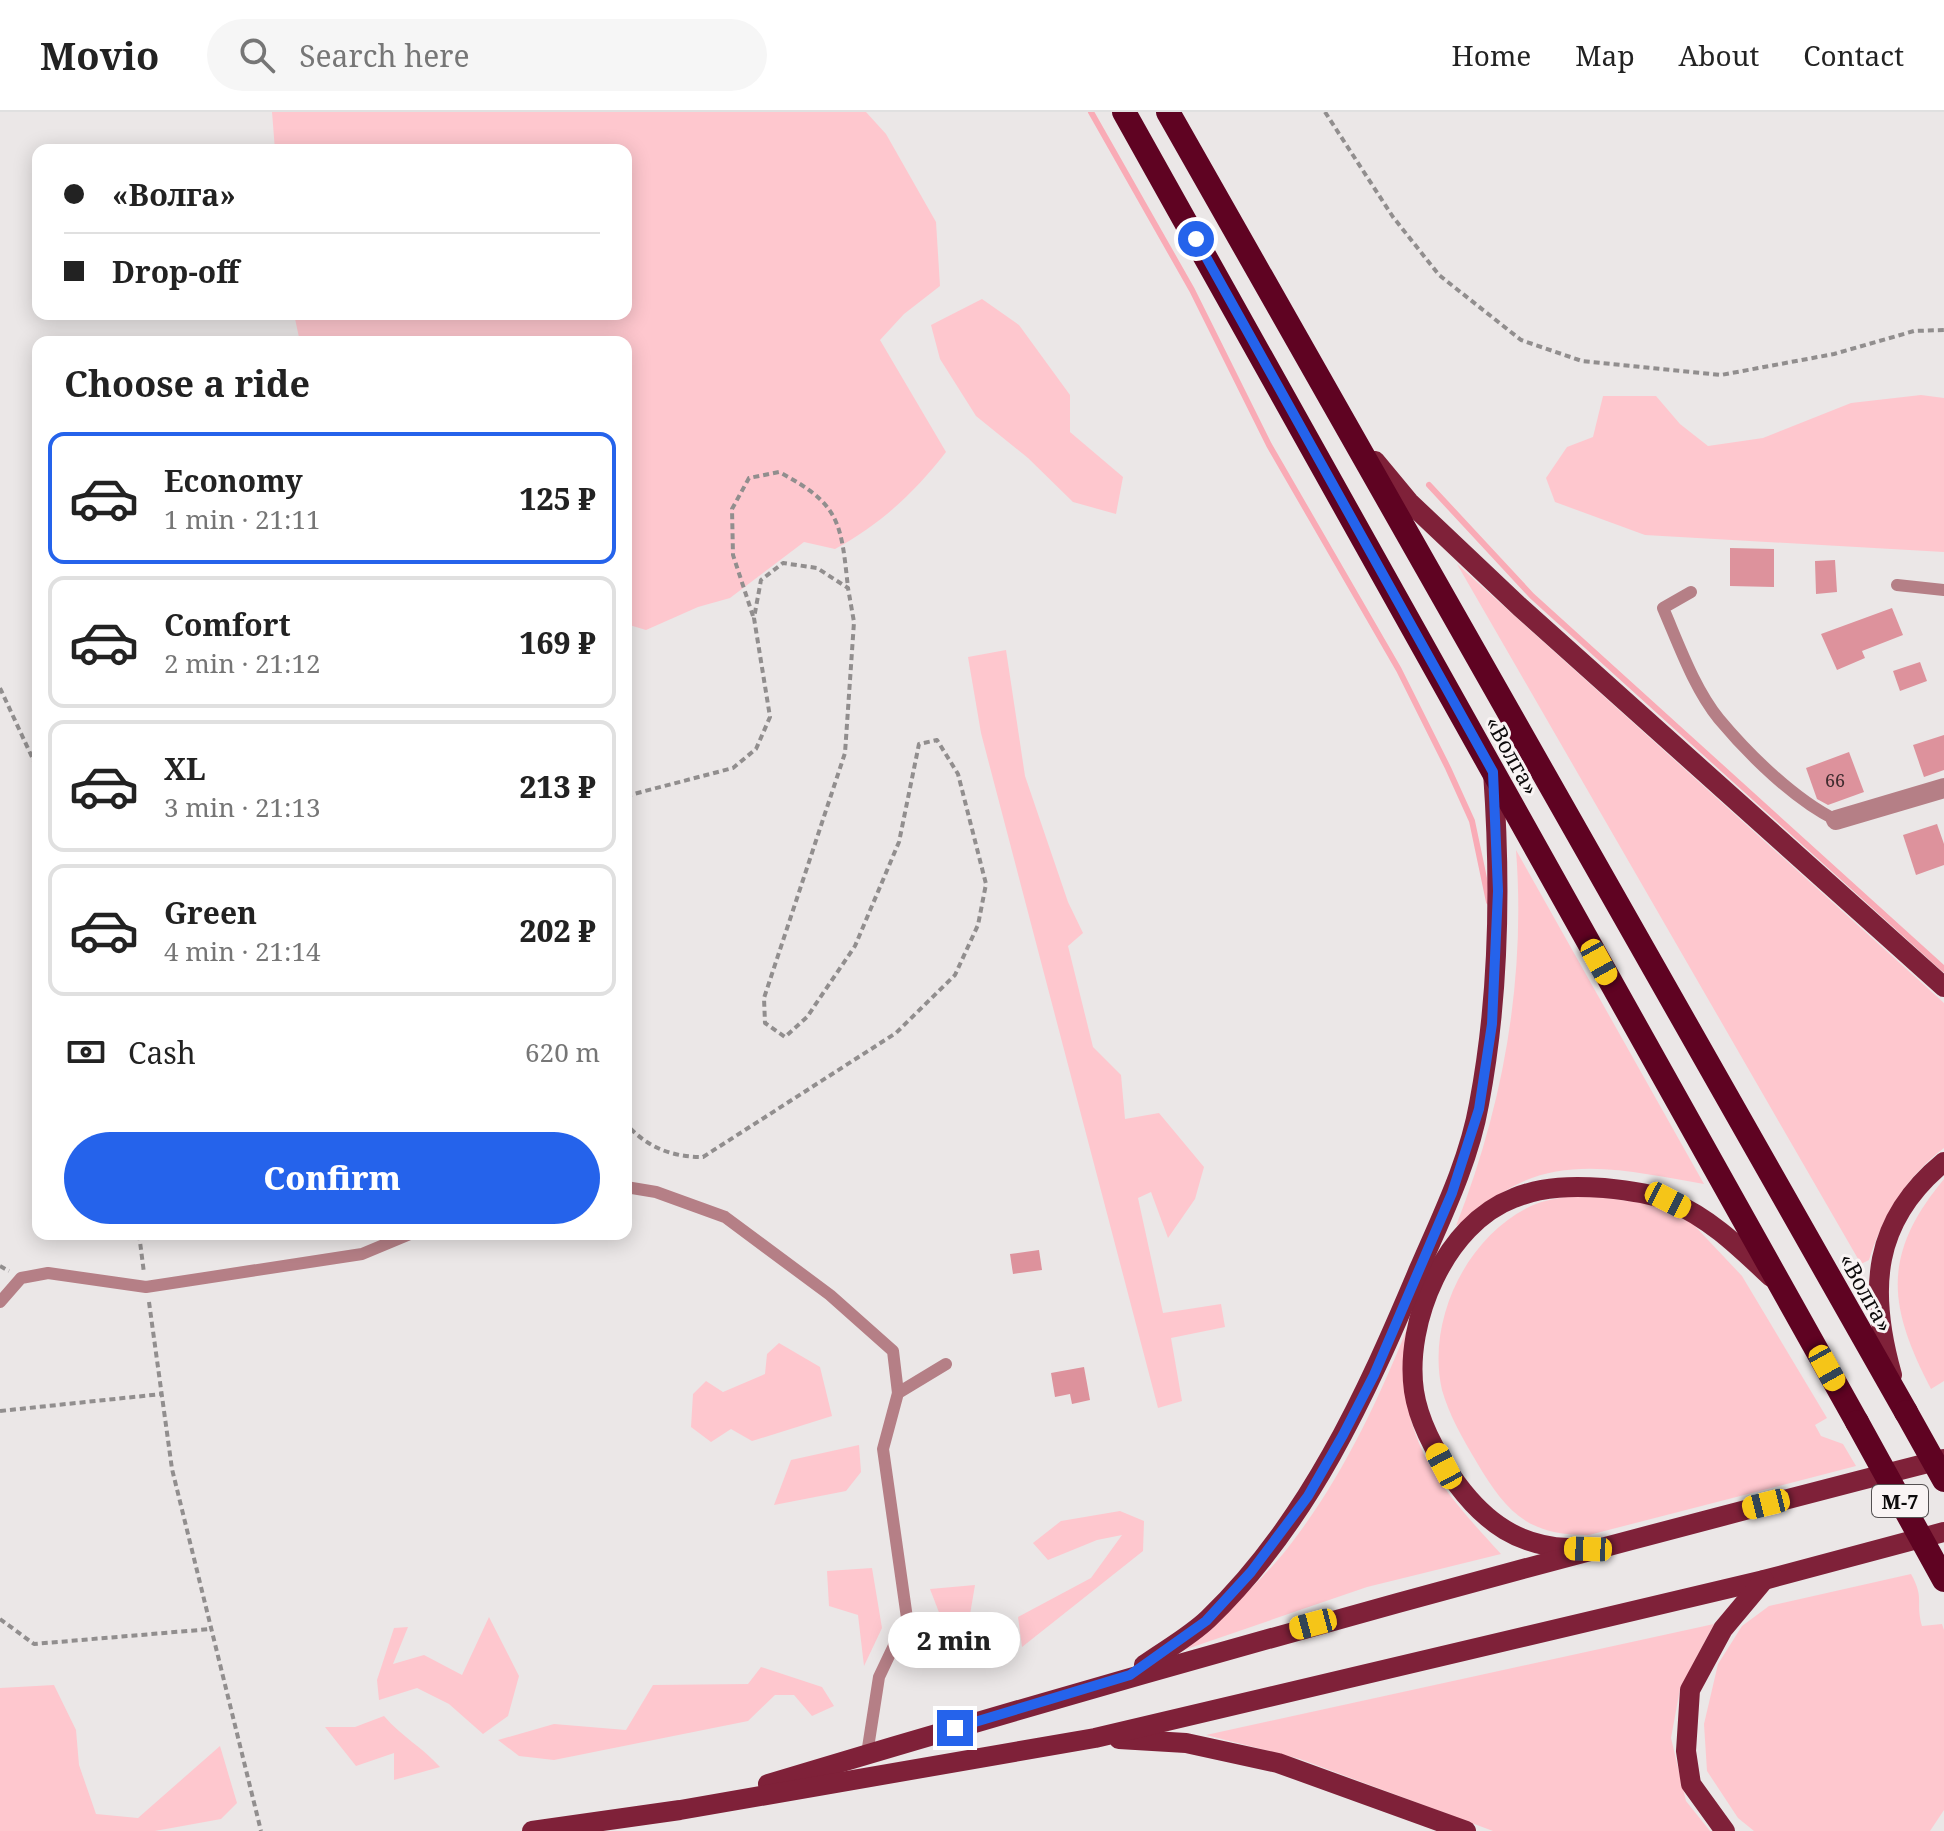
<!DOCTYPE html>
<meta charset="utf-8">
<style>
:root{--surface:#fff;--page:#f6f6f6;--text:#222;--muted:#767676;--line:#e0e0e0;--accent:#2563eb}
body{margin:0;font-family:"Noto Serif",serif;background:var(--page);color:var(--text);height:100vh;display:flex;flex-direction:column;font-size:30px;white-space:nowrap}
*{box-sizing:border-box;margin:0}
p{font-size:26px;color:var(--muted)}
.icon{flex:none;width:44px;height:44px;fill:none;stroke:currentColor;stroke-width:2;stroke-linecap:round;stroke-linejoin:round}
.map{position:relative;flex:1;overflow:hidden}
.sheet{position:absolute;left:32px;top:224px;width:600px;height:904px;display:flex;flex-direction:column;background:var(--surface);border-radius:16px;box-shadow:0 4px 20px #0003}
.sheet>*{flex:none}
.banner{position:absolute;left:32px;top:32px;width:600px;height:176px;border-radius:16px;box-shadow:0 4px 20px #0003;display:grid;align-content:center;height:176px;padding:0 32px;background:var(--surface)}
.end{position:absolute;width:36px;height:36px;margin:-18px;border:10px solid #2563eb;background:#fff;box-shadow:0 0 0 4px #fff}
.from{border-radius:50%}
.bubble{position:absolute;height:56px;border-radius:28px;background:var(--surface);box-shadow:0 4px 20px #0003;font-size:26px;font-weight:800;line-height:56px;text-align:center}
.car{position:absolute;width:24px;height:48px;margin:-24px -12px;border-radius:10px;box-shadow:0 0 6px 2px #0007;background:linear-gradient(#f5c518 24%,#345 0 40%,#f5c518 0 76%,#345 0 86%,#f5c518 0)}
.banner b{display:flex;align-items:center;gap:28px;height:76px;font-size:30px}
.banner b+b{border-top:2px solid var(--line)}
.banner i{width:20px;height:20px;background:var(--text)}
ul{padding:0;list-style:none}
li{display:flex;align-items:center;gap:24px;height:132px;margin:0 16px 12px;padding:0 16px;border:4px solid var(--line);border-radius:16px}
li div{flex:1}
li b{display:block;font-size:30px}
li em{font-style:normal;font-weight:800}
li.on{border-color:var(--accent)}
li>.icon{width:72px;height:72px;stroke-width:1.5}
h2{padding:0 32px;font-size:36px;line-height:96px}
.pay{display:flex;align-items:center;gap:20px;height:88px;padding:0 32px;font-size:30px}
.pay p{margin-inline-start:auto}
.cta{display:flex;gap:16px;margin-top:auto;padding:16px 32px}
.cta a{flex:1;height:92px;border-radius:48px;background:var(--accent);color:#fff;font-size:32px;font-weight:800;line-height:92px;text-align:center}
header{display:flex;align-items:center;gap:48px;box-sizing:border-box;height:112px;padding:0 40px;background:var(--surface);border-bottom:2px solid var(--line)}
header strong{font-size:38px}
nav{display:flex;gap:44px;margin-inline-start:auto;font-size:28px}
.search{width:560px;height:72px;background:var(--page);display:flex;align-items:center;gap:20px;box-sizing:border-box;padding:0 28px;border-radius:44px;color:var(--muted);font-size:30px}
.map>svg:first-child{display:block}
.green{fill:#fec7ce}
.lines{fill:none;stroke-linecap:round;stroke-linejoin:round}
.stream{stroke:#f9abb6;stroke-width:6}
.building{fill:#dd929c}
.path{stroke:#918e8e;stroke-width:4;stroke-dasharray:6 4;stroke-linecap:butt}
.lane{stroke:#b57f86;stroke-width:12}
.street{stroke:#b57f86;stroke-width:20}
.primary{stroke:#7f2139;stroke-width:20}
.highway{stroke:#5f0322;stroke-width:24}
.highway-bridge{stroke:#5f0322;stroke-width:24}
.route{stroke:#2563eb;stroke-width:10}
.labels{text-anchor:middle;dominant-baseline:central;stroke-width:6;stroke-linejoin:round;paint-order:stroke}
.number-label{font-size:18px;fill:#412d30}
.shield{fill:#f9f4f4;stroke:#545152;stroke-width:2}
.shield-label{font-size:20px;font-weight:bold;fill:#0d0b0c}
.street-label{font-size:22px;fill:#0d0b0c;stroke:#f9f4f4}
</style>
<header>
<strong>Movio</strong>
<div class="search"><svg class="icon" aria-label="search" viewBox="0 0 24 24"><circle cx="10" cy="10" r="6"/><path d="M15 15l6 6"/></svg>Search here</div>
<nav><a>Home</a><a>Map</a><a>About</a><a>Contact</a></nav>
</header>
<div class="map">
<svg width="1944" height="1719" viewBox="0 0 1944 1719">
<rect width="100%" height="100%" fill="#ebe7e7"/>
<!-- green -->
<g class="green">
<path d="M272,0H866L886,22L936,110L940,174L904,202L880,228L946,340C915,380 881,412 835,437L804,430L730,486L698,495L646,518L626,512V230H300L294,202H626V38H275Z"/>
<polygon points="982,187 1019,213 1070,283 1070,320 1123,365 1116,402 1073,390 1028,346 976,304 940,247 931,213"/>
<polygon points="1921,283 1944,286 1944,440 1645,423 1555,390 1546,366 1567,335 1593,325 1603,284 1656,284 1680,312 1708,334 1763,326 1851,291"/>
<path d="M1457,452L1944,891V1036C1906,1065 1883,1103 1869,1148L1861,1152Z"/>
<polygon points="1006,538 1025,664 1068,790 1083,821 1068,834 1093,935 1121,963 1125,1007 1159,1001 1204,1055 1195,1087 1168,1126 1151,1080 1138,1086 1163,1201 1221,1192 1225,1215 1171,1226 1182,1289 1158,1296 981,621 968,545"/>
<path d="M1516,738L1704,1072C1642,1062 1571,1042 1512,1075C1492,1086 1475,1101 1456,1114C1503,994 1526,868 1516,738Z"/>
<path d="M1944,1067V1269L1931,1277C1888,1194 1881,1143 1944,1067Z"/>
<path d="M1579,1082L1649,1092L1692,1111L1742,1164L1827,1306L1815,1313L1821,1324L1843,1332L1856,1354L1589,1423C1528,1424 1506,1400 1476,1349C1463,1327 1449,1303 1442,1278C1426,1208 1467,1124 1531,1094C1545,1087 1564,1086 1579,1082Z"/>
<path d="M1407,1217C1395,1324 1432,1367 1501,1442L1367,1475L1178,1540C1219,1505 1261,1472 1293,1429C1342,1365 1377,1291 1407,1217Z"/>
<polygon points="779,1231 820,1255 832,1304 752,1329 731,1317 711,1330 691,1315 693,1282 706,1269 723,1280 765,1262 767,1242"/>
<polygon points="859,1333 861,1360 846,1379 774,1393 791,1348"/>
<polygon points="1120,1399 1144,1409 1143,1439 1022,1535 1018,1505 1091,1466 1122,1423 1097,1428 1048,1448 1033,1431 1061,1409"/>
<polygon points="872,1456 882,1516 864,1554 858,1503 829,1494 827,1459"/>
<path d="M1911,1462C1925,1487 1915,1489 1922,1514L1942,1512L1944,1518V1698L1930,1719H1754L1738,1706L1707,1659L1704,1612L1718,1552L1742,1514L1769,1494Z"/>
<polygon points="975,1473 966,1526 950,1529 930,1477"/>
<polygon points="489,1505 519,1564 508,1604 483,1622 449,1592 417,1576 379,1588 377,1568 394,1516 408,1515 393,1552 424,1543 462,1563"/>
<polygon points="1714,1512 1680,1577 1671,1626 1686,1689 1710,1719 1493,1719 1300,1647 1206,1623"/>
<polygon points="761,1555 822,1575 834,1594 812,1604 794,1583 775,1583 748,1609 554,1648 519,1644 498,1628 554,1612 626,1618 653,1573 748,1572"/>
<polygon points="54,1573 76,1618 79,1653 96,1702 138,1706 220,1634 237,1691 221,1707 155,1719 0,1719 0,1576"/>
<path d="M384,1604C402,1625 422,1635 440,1655L394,1668V1641L356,1654L325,1615H355Z"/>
</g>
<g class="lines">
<!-- stream -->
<g class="stream">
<polyline points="1091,0 1192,178 1269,333 1399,558 1448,656 1472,709 1489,790"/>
<polyline points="1429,373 1532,484 1944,857"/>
</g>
</g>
<!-- building -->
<g class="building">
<polygon points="1730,436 1774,437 1774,475 1730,474"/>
<polygon points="1835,448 1837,480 1816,482 1815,449"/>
<polygon points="1892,496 1903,523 1862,539 1865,546 1837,558 1821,522"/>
<polygon points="1920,550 1927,569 1900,579 1893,559"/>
<polygon points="1944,623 1944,658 1924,665 1913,633"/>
<polygon points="1849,640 1864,680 1828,693 1817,687 1806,656"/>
<polygon points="1937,712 1944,732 1944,753 1916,763 1903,723"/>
<polygon points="1039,1138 1042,1158 1013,1162 1010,1142"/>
<polygon points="1084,1255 1090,1288 1072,1292 1070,1282 1055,1285 1051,1261"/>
</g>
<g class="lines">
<!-- path -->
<g class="path">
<polyline points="1325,0 1393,105 1439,163 1521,228 1582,249 1721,263 1834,242 1914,219 1944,218"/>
<path d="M753,504L733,443L732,397L749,366L779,360C840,392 841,410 848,476"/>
<polyline points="0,576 38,658"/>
<path d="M626,684L733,656L756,637L770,605L754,506L761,468L783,451L817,456L848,476L854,510L845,641L764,886L765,911L785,925L807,905L855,834L899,730L919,632L937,628L958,662L986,772L978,813L955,863L896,921L703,1045C672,1045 648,1036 626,1012"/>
<polyline points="139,1122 144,1161"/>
<polyline points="0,1154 9,1159"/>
<polyline points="149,1190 172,1357 261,1719"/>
<polyline points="0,1299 162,1282"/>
<polyline points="0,1507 34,1532 211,1517"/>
</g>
<!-- lane -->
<g class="lane">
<polyline points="1897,473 1944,478"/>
<path d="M1691,480L1663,496C1679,533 1694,576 1719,607C1749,643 1795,688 1836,708"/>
<polyline points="626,1075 656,1080 725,1105 830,1183 893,1239 898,1281"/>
<polyline points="0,1190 21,1166 48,1161 146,1175 362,1142 410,1122"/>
<polyline points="867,1642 879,1565 907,1506 883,1337 898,1281 946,1252"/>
</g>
<!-- street -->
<polyline class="street" points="1836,708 1944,676"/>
<!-- primary -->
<g class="primary">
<polyline points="1375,349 1409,390 1520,495 1944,875"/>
<path d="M1892,1263C1868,1178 1872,1109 1944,1050"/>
<path d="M1568,1436C1519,1434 1486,1411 1457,1372C1438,1345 1419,1313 1414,1279C1404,1210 1445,1112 1514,1086C1543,1074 1574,1074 1604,1076C1625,1078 1650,1081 1670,1089C1711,1107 1739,1135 1771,1165"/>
<path d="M1144,1553C1165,1538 1189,1525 1208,1507C1308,1411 1366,1283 1419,1157C1442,1104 1469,1049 1479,992C1500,882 1501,771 1493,660"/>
<polyline points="1119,1627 1186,1631 1278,1651 1466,1719"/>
<path d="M768,1672C1158,1555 1549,1447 1944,1347"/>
<polyline points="532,1719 680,1698 1095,1626 1764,1468 1944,1420"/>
<polyline points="1725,1719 1691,1672 1686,1639 1690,1578 1723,1517 1764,1468"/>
</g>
<!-- highway -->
<g class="highway">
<polyline points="1124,0 1857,1310"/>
<polyline points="1168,0 1906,1300"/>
</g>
<!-- highway-bridge -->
<g class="highway-bridge">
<polyline points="1906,1300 1944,1368"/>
<polyline points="1857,1310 1944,1468"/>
</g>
</g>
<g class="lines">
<!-- route -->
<polyline class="route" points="955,1616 1130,1563 1206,1509 1251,1460 1308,1384 1343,1323 1374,1263 1452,1081 1479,997 1492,912 1498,779 1493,660 1196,127"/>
</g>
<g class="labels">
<!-- number labels -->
<g class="number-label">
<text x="1835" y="668">66</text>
</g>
<!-- shield labels -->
<rect class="shield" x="1872" y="1373" width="56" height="32" rx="6"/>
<g class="shield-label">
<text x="1900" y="1389">М-7</text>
</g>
<!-- street labels -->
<g class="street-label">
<text transform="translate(1513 643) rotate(61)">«Волга»</text>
<text transform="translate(1867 1180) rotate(61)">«Волга»</text>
</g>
</g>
</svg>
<i class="end from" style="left:1196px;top:127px"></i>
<i class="end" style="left:955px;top:1616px"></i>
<div class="bubble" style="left:888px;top:1500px;width:132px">2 min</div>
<i class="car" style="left:1599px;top:850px;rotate:151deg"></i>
<i class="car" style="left:1668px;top:1088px;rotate:117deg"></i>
<i class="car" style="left:1827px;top:1256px;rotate:151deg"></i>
<i class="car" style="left:1444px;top:1354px;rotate:332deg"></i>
<i class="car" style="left:1766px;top:1392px;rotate:256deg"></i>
<i class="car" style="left:1588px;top:1437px;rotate:272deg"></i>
<i class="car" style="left:1313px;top:1512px;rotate:255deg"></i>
<div class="banner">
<b><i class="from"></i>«Волга»</b>
<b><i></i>Drop-off</b>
</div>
<section class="sheet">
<h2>Choose a ride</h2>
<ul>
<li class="on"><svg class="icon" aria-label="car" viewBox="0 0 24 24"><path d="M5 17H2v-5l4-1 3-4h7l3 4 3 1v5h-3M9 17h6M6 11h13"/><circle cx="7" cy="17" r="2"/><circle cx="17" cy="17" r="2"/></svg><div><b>Economy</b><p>1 min · 21:11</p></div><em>125 ₽</em></li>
<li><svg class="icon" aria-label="car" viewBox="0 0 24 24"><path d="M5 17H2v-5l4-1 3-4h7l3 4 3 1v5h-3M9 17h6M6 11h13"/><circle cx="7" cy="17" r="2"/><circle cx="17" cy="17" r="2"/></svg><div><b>Comfort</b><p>2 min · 21:12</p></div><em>169 ₽</em></li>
<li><svg class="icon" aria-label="car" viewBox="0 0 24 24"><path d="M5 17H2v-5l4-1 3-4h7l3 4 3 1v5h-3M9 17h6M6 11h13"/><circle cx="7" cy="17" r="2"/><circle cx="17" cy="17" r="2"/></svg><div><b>XL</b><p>3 min · 21:13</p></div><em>213 ₽</em></li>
<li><svg class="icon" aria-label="car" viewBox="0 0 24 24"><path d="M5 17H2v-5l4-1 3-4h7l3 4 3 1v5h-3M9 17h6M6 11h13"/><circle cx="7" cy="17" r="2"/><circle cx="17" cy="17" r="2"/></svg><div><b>Green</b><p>4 min · 21:14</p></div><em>202 ₽</em></li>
</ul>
<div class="pay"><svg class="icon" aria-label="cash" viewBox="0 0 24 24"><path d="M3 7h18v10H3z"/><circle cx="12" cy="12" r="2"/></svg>Cash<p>620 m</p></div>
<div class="cta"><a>Confirm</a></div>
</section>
</div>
